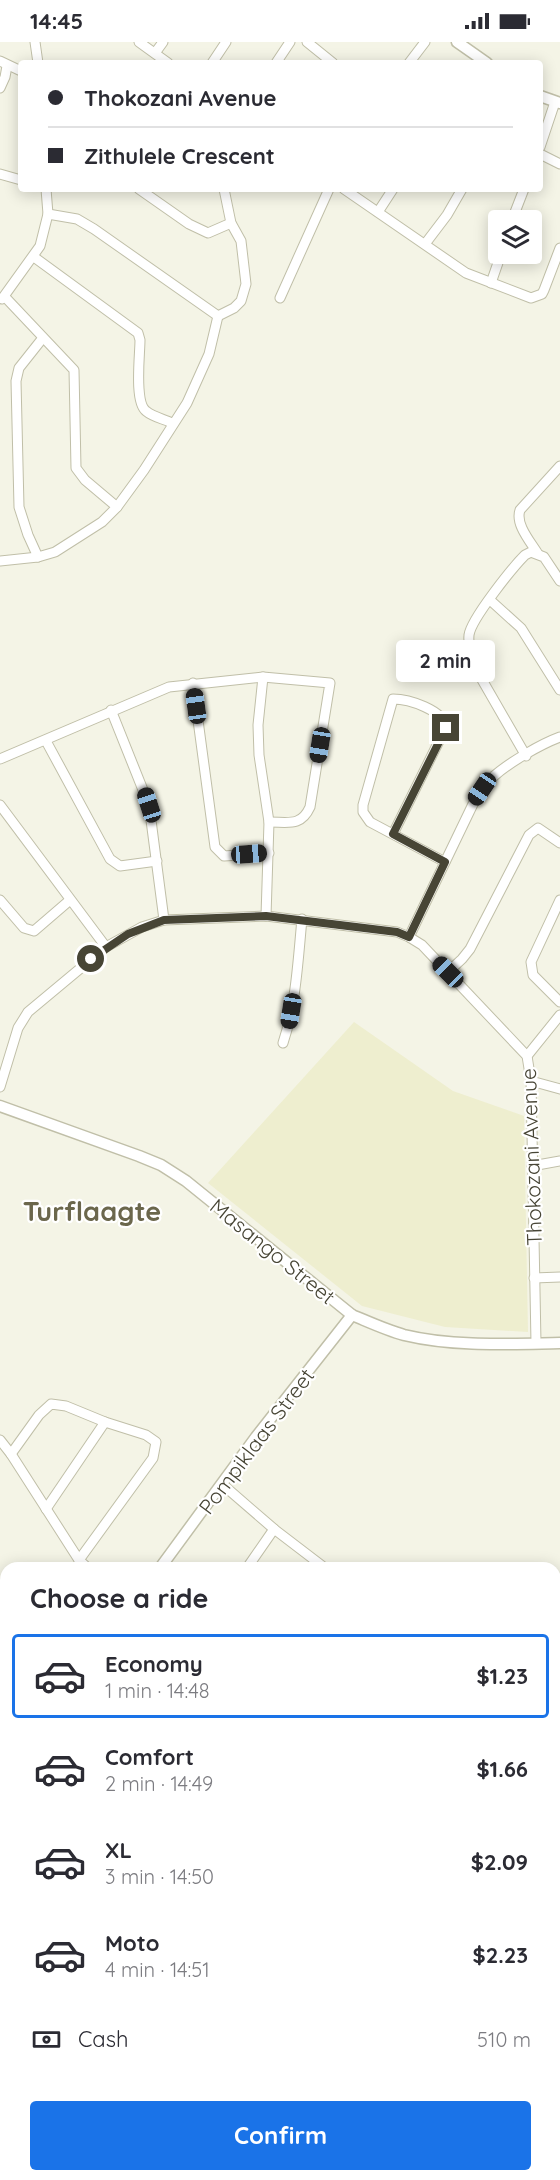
<!DOCTYPE html>
<meta charset="utf-8">
<style>
:root{--surface:#fff;--page:#f2f2f3;--text:#2b2b33;--muted:#7c7c81;--line:#e1e1e2;--accent:#1a73e8}
body{margin:0;font-family:Quicksand,sans-serif;background:var(--page);color:var(--text);height:100vh;display:flex;flex-direction:column;font-size:22px;white-space:nowrap}
*{box-sizing:border-box;margin:0}
p{font-size:20px;color:var(--muted)}
.icon{flex:none;width:33px;height:33px;fill:none;stroke:currentColor;stroke-width:2;stroke-linecap:round;stroke-linejoin:round}
.map{position:relative;flex:1;overflow:hidden}
.details{position:absolute;left:0px;top:1520px;width:561px;height:620px;display:flex;flex-direction:column;background:var(--surface);border-radius:18px 18px 0 0;box-shadow:0 3px 15px #0003}
.details>*{flex:none}
.hud{position:absolute;left:18px;top:18px;width:525px;height:132px;border-radius:6px;box-shadow:0 3px 15px #0003;display:grid;align-content:center;height:132px;padding:0 30px;background:var(--surface)}
.buttons{position:absolute;left:488px;top:168px;display:grid;gap:12px}
.buttons a{display:grid;place-items:center;width:54px;height:54px;border-radius:6px;background:var(--surface);box-shadow:0 3px 15px #0003;font-size:30px}
.end{position:absolute;width:27px;height:27px;margin:-14px;border:8px solid #474535;background:#fff;box-shadow:0 0 0 3px #fff}
.from{border-radius:50%}
.bubble{position:absolute;height:42px;border-radius:6px;background:var(--surface);box-shadow:0 3px 15px #0003;font-size:20px;font-weight:700;line-height:42px;text-align:center}
.car{position:absolute;width:18px;height:36px;margin:-18px -9px;border-radius:8px;box-shadow:0 0 4px 2px #0007;background:linear-gradient(#222 24%,#8ab4d8 0 40%,#222 0 76%,#8ab4d8 0 86%,#222 0)}
.hud b{display:flex;align-items:center;gap:21px;height:57px;font-size:22px}
.hud b+b{border-top:2px solid var(--line)}
.hud i{width:15px;height:15px;background:var(--text)}
ul{padding:0;list-style:none}
li{display:flex;align-items:center;gap:18px;height:84px;margin:0 12px 9px;padding:0 18px;border:3px solid transparent;border-radius:6px}
li div{flex:1}
li b{display:block;font-size:22px}
li em{font-style:normal;font-weight:700}
li.selected{border-color:var(--accent)}
li>.icon{width:54px;height:54px;stroke-width:1.5}
h2{padding:0 30px;font-size:27px;line-height:72px}
.pay{display:flex;align-items:center;gap:15px;height:66px;padding:0 30px;font-size:22px}
.pay p{margin-inline-start:auto}
.cta{display:flex;gap:12px;margin-top:auto;padding:12px 30px}
.cta a{flex:1;height:69px;border-radius:6px;background:var(--accent);color:#fff;font-size:24px;font-weight:700;line-height:69px;text-align:center}
.status{display:flex;justify-content:space-between;align-items:center;height:42px;padding:0 30px;background:var(--surface);direction:ltr}
.status svg{height:16px;fill:currentColor}
.map>svg:first-child{display:block}
.education{fill:#eeeecf}
.lines{fill:none;stroke-linecap:round;stroke-linejoin:round}
.minor-casing{stroke:#c0bfa8;stroke-width:11}
.tertiary-casing{stroke:#c0bfa8;stroke-width:13}
.minor{stroke:#fff;stroke-width:9}
.tertiary{stroke:#fff;stroke-width:10}
.route{stroke:#474535;stroke-width:8}
.labels{text-anchor:middle;dominant-baseline:central;stroke-width:4.5;stroke-linejoin:round;paint-order:stroke}
.street-label{font-size:21px;fill:#474535;stroke:#fff}
.district-label{font-size:27px;font-weight:bold;fill:#6b674c;stroke:#fff}
</style>
<div class="status"><b>14:45</b><svg viewBox="0 0 49 12"><path d="M0 12V9h3v3zM5 12V6h3v6zM10 12V3h3v9zM15 12V0h3v12zM26 1h20v11H26zM47 4h2v5h-2z"/></svg></div>
<div class="map">
<svg width="560" height="2138" viewBox="0 0 560 2138">
<rect width="100%" height="100%" fill="#f4f4e6"/>
<!-- education -->
<polygon class="education" points="354,980 453,1049 524,1074 528,1290 445,1285 362,1264 208,1141"/>
<g class="lines">
<defs>
<g id="minor">
<polyline points="35,0 38,21"/>
<polyline points="139,0 168,21"/>
<polyline points="307,0 333,21"/>
<polyline points="155,11 163,0"/>
<polyline points="0,19 21,29"/>
<polyline points="212,21 226,0"/>
<polyline points="276,21 290,0"/>
<polyline points="409,21 425,0"/>
<polyline points="0,46 5,35 7,24"/>
<polyline points="540,105 555,60"/>
<polyline points="540,112 560,122"/>
<polyline points="0,132 21,138"/>
<polyline points="139,147 189,182 208,191 231,181"/>
<polyline points="344,147 466,231 531,256 542,252 544,248 560,206"/>
<polyline points="378,170 393,147"/>
<polyline points="48,172 77,177 94,187 218,274"/>
<polyline points="512,178 524,147"/>
<polyline points="425,202 447,173 462,147"/>
<path d="M34,215L138,291L140,298C140,313 134,360 146,369C153,375 164,377 172,381"/>
<polyline points="491,241 501,212"/>
<polyline points="5,255 74,328 76,426 85,438 117,465"/>
<polyline points="280,256 329,147"/>
<polyline points="2,257 40,204 48,172 46,147"/>
<polyline points="218,274 234,266 241,259 246,242 241,199 231,181 224,147"/>
<path d="M538,512C530,499 515,482 520,468L560,424"/>
<polyline points="38,515 28,493 19,465 16,339 19,326 42,297"/>
<polyline points="0,519 38,515 55,510 102,480 117,465 144,428 187,361 209,312 218,274"/>
<polyline points="490,558 521,586 560,648"/>
<polyline points="263,635 258,683 259,713 269,780 266,874"/>
<polyline points="193,641 215,805 224,814 269,811"/>
<polyline points="111,668 149,763 164,878"/>
<polyline points="46,699 110,817 120,824 157,819"/>
<path d="M526,714L477,629C472,618 468,605 469,593C471,577 513,525 525,513L531,510L544,515L560,539"/>
<path d="M0,717L169,645L263,635L330,641L310,765C301,785 288,780 269,780"/>
<polyline points="0,763 106,905"/>
<path d="M393,792L446,685C443,668 409,657 393,657L363,763V770L370,780L445,820"/>
<polyline points="0,858 24,886 34,889 70,858"/>
<polyline points="560,858 531,920 533,933 560,960"/>
<path d="M409,895L474,760C480,751 486,741 494,734C510,720 541,702 560,695"/>
<polyline points="448,930 462,917 470,907 529,793 538,786 560,801"/>
<path d="M283,1001C296,962 298,918 302,877"/>
<polyline points="527,1014 560,973"/>
<polyline points="531,1039 560,1047"/>
<polyline points="0,1045 18,986 28,970 106,905 142,885 164,878 266,874 397,890 409,895 422,903 527,1014 531,1039 536,1301"/>
<polyline points="532,1124 560,1119"/>
<polyline points="534,1236 560,1235"/>
<polyline points="0,1398 11,1412 79,1518 88,1526"/>
<polyline points="11,1412 39,1373 51,1362 66,1364 105,1380 146,1393 156,1400 153,1416 79,1518"/>
<polyline points="222,1442 274,1487 325,1526"/>
<polyline points="46,1467 105,1380"/>
<polyline points="247,1526 274,1487"/>
<polyline points="0,1588 6,1587"/>
<polyline points="555,1594 560,1587"/>
<polyline points="0,1620 6,1622"/>
<polyline points="555,1628 559,1652 555,1738"/>
<polyline points="0,1834 4,1816 1,1743 6,1722"/>
<polyline points="555,1834 560,1834"/>
<polyline points="555,1910 560,1910"/>
<polyline points="555,1920 555,2036"/>
<polyline points="313,2138 316,2133"/>
<polyline points="392,2138 394,2133"/>
<polyline points="554,2138 554,2133"/>
</g>
<g id="tertiary">
<polyline points="457,0 487,21"/>
<polyline points="540,54 560,61"/>
<path d="M0,1064L139,1114L161,1123L186,1139L352,1273C369,1280 386,1288 404,1293C454,1305 508,1302 560,1301"/>
<polyline points="160,1526 256,1395 352,1273"/>
<polyline points="0,1911 6,1911"/>
<polyline points="154,2133 164,2138"/>
<polyline points="71,2138 71,2133"/>
</g>
</defs>
<!-- minor casing -->
<use href="#minor" class="minor-casing"/>
<!-- tertiary casing -->
<use href="#tertiary" class="tertiary-casing"/>
<!-- minor -->
<use href="#minor" class="minor"/>
<!-- tertiary -->
<use href="#tertiary" class="tertiary"/>
</g>
<g class="lines">
<!-- route -->
<polyline class="route" points="91,917 128,892 164,878 266,874 397,890 409,895 445,820 393,792 446,686"/>
</g>
<g class="labels">
<!-- street labels -->
<g class="street-label">
<text transform="translate(531 1115) rotate(-92)">Thokozani Avenue</text>
<text transform="translate(273 1209) rotate(39)">Masango Street</text>
<text transform="translate(256 1399) rotate(-53)">Pompiklaas Street</text>
</g>
<!-- district labels -->
<g class="district-label">
<text x="92" y="1169">Turflaagte</text>
</g>
</g>
</svg>
<div class="buttons">
<a><svg class="icon" aria-label="layers" viewBox="0 0 24 24"><path d="M12 4l9 5-9 5-9-5zM3 14l9 5 9-5"/></svg></a>
</div>
<i class="end from" style="left:91px;top:917px"></i>
<i class="end" style="left:446px;top:686px"></i>
<div class="bubble" style="left:396px;top:598px;width:99px">2 min</div>
<i class="car" style="left:196px;top:664px;rotate:352deg"></i>
<i class="car" style="left:320px;top:703px;rotate:189deg"></i>
<i class="car" style="left:482px;top:747px;rotate:214deg"></i>
<i class="car" style="left:149px;top:763px;rotate:342deg"></i>
<i class="car" style="left:249px;top:812px;rotate:86deg"></i>
<i class="car" style="left:448px;top:930px;rotate:315deg"></i>
<i class="car" style="left:291px;top:969px;rotate:189deg"></i>
<div class="hud">
<b><i class="from"></i>Thokozani Avenue</b>
<b><i></i>Zithulele Crescent</b>
</div>
<section class="details">
<h2>Choose a ride</h2>
<ul>
<li class="selected"><svg class="icon" aria-label="car" viewBox="0 0 24 24"><path d="M5 17H2v-5l4-1 3-4h7l3 4 3 1v5h-3M9 17h6M6 11h13"/><circle cx="7" cy="17" r="2"/><circle cx="17" cy="17" r="2"/></svg><div><b>Economy</b><p>1 min · 14:48</p></div><em>$1.23</em></li>
<li><svg class="icon" aria-label="car" viewBox="0 0 24 24"><path d="M5 17H2v-5l4-1 3-4h7l3 4 3 1v5h-3M9 17h6M6 11h13"/><circle cx="7" cy="17" r="2"/><circle cx="17" cy="17" r="2"/></svg><div><b>Comfort</b><p>2 min · 14:49</p></div><em>$1.66</em></li>
<li><svg class="icon" aria-label="car" viewBox="0 0 24 24"><path d="M5 17H2v-5l4-1 3-4h7l3 4 3 1v5h-3M9 17h6M6 11h13"/><circle cx="7" cy="17" r="2"/><circle cx="17" cy="17" r="2"/></svg><div><b>XL</b><p>3 min · 14:50</p></div><em>$2.09</em></li>
<li><svg class="icon" aria-label="car" viewBox="0 0 24 24"><path d="M5 17H2v-5l4-1 3-4h7l3 4 3 1v5h-3M9 17h6M6 11h13"/><circle cx="7" cy="17" r="2"/><circle cx="17" cy="17" r="2"/></svg><div><b>Moto</b><p>4 min · 14:51</p></div><em>$2.23</em></li>
</ul>
<div class="pay"><svg class="icon" aria-label="cash" viewBox="0 0 24 24"><path d="M3 7h18v10H3z"/><circle cx="12" cy="12" r="2"/></svg>Cash<p>510 m</p></div>
<div class="cta"><a>Confirm</a></div>
</section>
</div>
